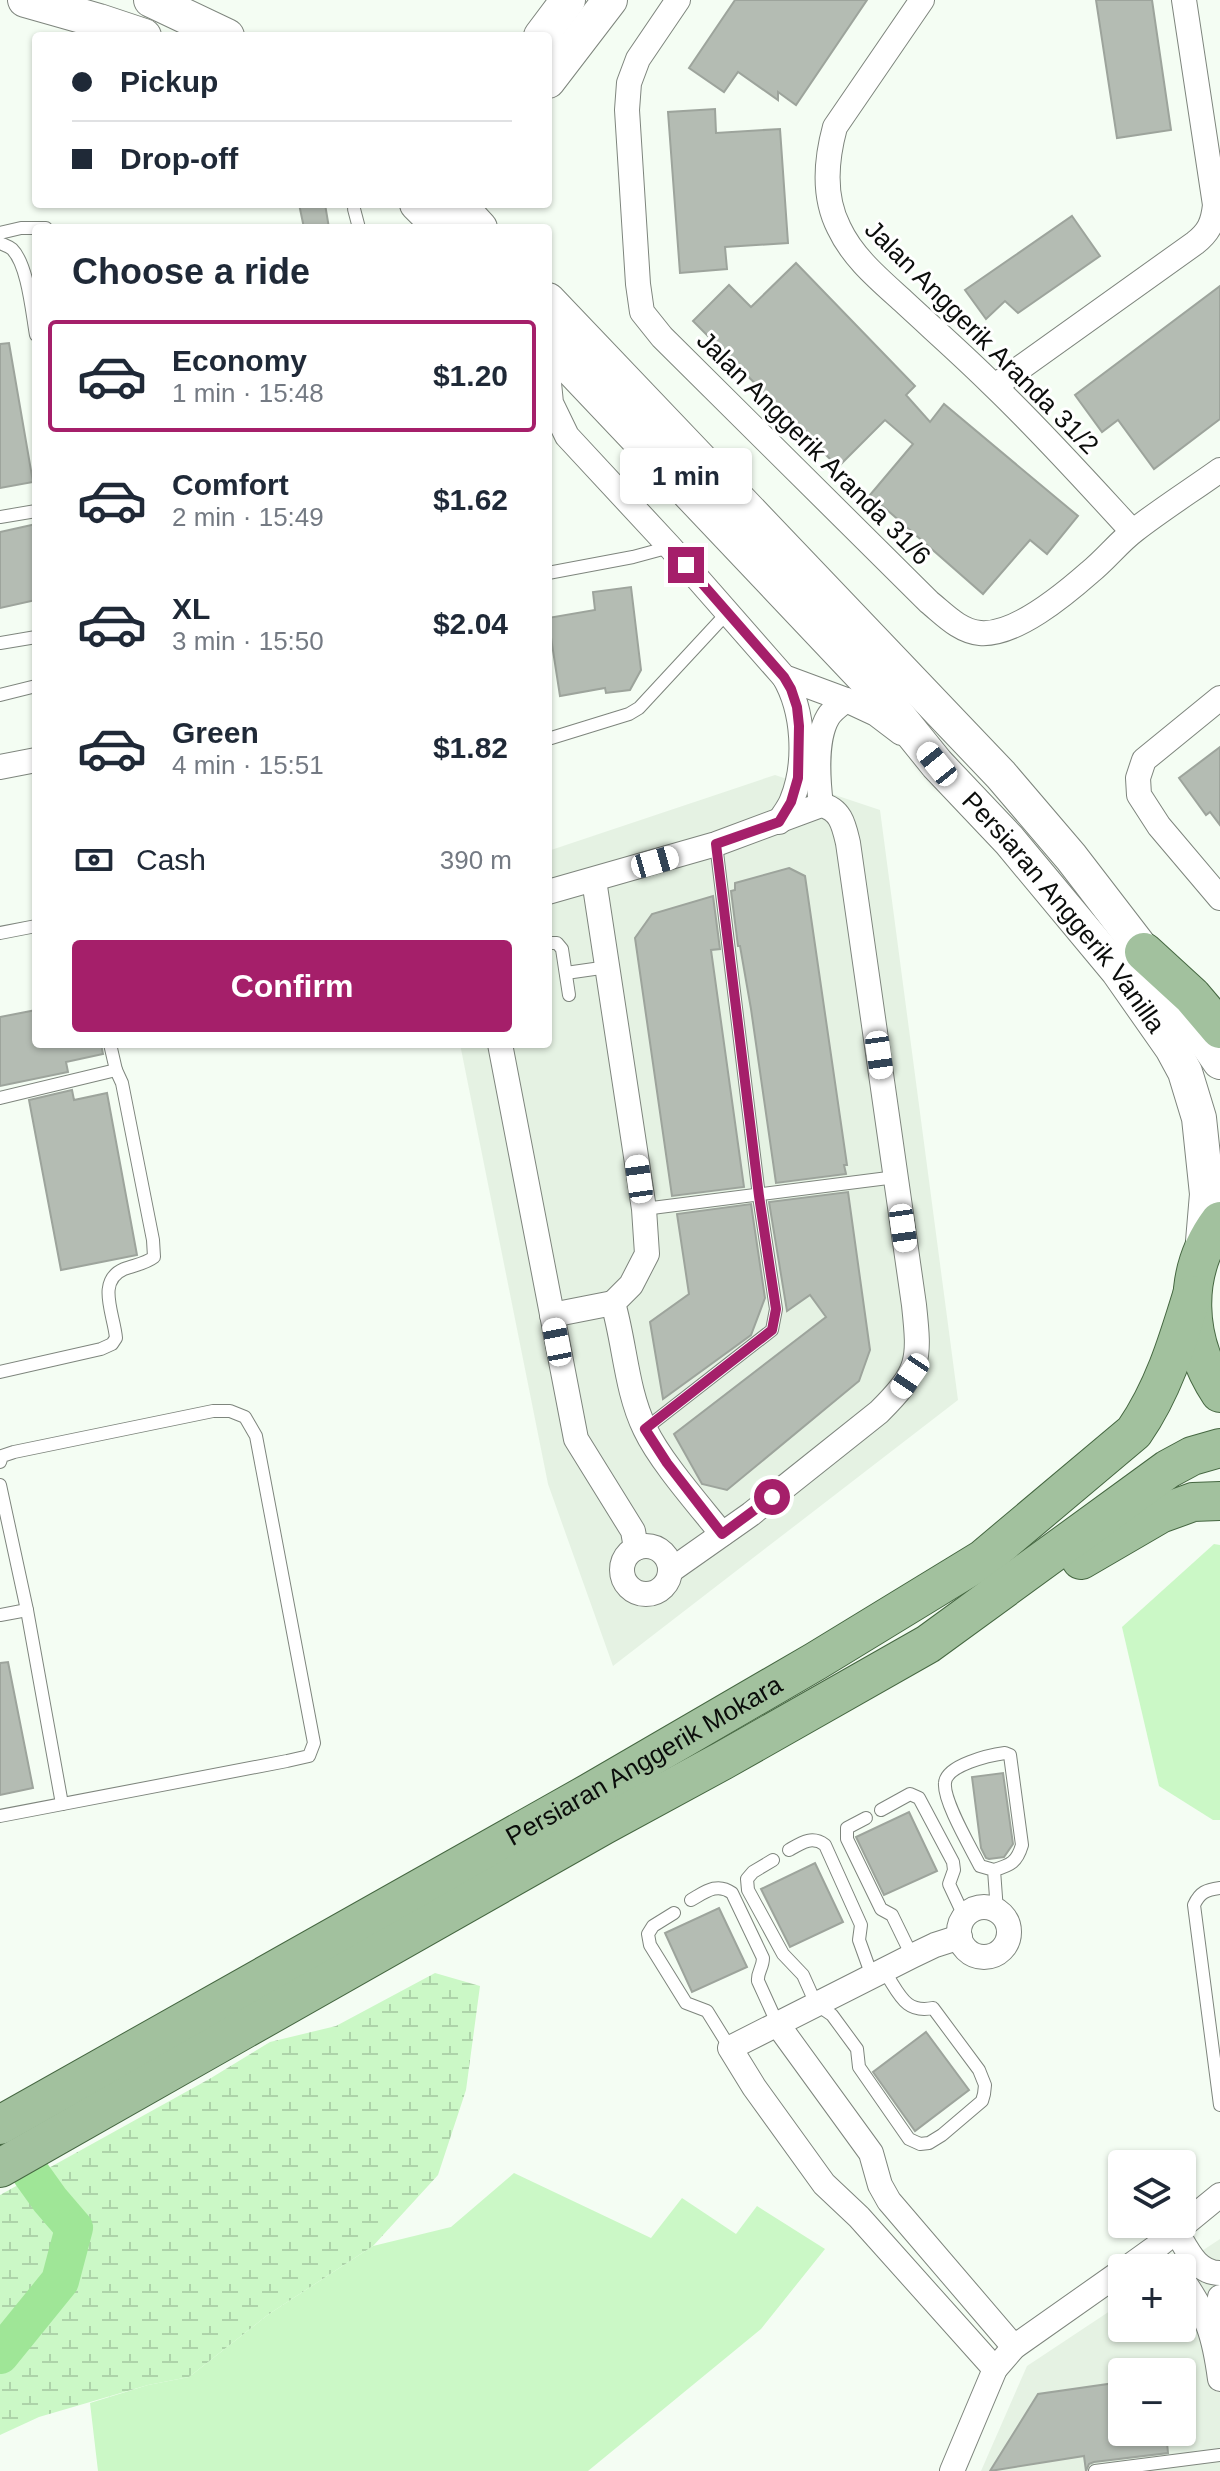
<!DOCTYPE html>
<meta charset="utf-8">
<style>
:root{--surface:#fff;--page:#f2f2f3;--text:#1f2937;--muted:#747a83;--line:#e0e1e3;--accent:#a51f6a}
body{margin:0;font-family:Helvetica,sans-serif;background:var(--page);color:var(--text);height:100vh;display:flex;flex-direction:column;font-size:30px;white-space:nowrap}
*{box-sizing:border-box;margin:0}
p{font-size:26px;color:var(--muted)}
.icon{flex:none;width:44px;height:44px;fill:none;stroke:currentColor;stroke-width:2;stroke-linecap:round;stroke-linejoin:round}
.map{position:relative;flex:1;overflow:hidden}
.sheet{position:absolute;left:32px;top:224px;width:520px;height:824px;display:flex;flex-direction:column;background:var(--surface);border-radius:8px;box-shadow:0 2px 6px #0004}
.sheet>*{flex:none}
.guide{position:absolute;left:32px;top:32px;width:520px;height:176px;border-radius:8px;box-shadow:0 2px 6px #0004;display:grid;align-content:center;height:176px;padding:0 40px;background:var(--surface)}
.tools{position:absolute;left:1108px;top:2150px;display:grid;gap:16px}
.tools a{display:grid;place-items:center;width:88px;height:88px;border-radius:8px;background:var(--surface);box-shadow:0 2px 6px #0004;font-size:40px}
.end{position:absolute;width:36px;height:36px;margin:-18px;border:10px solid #a51f6a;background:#fff;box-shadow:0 0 0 4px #fff}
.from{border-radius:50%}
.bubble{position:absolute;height:56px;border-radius:8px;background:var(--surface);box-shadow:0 2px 6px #0004;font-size:26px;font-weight:700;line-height:56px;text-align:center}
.car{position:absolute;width:24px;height:48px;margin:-24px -12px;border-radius:10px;box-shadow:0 0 6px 2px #0007;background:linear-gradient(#fff 24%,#345 0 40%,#fff 0 76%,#345 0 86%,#fff 0)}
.guide b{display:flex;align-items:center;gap:28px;height:76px;font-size:30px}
.guide b+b{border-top:2px solid var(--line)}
.guide i{width:20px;height:20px;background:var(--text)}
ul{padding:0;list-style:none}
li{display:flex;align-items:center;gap:24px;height:112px;margin:0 16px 12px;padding:0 24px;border:4px solid transparent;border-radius:8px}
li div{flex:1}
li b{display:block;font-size:30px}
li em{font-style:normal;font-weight:700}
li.active{border-color:var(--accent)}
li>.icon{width:72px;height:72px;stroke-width:1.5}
h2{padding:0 40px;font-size:36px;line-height:96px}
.pay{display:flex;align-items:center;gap:20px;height:88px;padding:0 40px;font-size:30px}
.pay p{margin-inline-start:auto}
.cta{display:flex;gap:16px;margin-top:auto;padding:16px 40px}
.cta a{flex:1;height:92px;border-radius:8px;background:var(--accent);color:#fff;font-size:32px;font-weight:700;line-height:92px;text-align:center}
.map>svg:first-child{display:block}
.built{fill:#e5f2e3;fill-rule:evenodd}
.grass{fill:#cbf8c6}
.wetland{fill:url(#wetland-marsh)}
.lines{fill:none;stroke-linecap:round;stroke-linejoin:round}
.river{stroke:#9fe697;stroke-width:38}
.building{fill:#b4bcb3;stroke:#9da49c;stroke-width:2}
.lane-casing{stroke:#7e857d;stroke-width:14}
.street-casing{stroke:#7e857d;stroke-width:26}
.secondary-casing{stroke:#7e857d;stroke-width:36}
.primary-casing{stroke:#456741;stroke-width:40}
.lane{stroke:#fff;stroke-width:12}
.street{stroke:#fff;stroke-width:24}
.secondary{stroke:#fff;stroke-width:34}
.primary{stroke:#a2c19e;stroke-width:38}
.route{stroke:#a51f6a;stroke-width:10}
.labels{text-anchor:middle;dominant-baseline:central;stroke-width:6;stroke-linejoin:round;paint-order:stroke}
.street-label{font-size:26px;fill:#0b0d0b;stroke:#fff}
</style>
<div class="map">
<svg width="1220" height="2471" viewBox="0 0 1220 2471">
<defs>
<pattern id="wetland-marsh" width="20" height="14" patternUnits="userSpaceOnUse" patternTransform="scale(2)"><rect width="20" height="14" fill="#cbf8c6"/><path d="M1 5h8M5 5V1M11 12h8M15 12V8" fill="none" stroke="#add3a9"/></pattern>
</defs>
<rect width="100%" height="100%" fill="#f4fdf3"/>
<!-- built -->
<g class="built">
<polygon points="775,775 880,810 958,1400 613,1666 548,1484 460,1044 548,1044 548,851"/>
<path d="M1220,2239V2471H981L1027,2366L1122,2303V2328H1182V2268H1176ZM1122,2372H1182V2432H1122Z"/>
</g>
<!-- grass -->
<g class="grass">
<polygon points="1214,1544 1220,1545 1220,1820 1213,1820 1159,1786 1122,1627"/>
<polygon points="514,2173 651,2238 682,2198 736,2234 757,2206 825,2249 761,2329 588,2471 98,2471 90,2403 148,2385 189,2377 269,2314 373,2246 451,2227"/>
</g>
<!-- wetland -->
<polygon class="wetland" points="435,1973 480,1986 466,2090 438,2175 373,2246 269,2314 189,2377 148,2385 39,2417 0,2435 0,2195 211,2078 270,2042 336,2026"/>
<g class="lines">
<!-- river -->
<polyline class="river" points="0,2355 60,2281 74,2228 50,2200 0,2130"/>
</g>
<!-- building -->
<g class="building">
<polygon points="735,0 867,0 796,105 778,92 778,100 738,72 724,92 689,68"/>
<polygon points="1096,0 1152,0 1171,130 1117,138"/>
<polygon points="715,109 716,133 780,129 788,243 725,247 727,269 680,273 668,112"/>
<polygon points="299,204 325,204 329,228 304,228"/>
<polygon points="1072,216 1100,256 1018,313 1005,301 986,319 965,290"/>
<polygon points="796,263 915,386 906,395 930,422 944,404 1078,516 1047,554 1030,540 983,594 870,495 913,444 885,420 838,467 693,321 729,285 751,307"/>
<polygon points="1220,286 1220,419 1154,469 1118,420 1102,432 1075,395"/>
<polygon points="9,343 33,482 0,488 0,344"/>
<polygon points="36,524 36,600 0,608 0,532"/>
<polygon points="631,587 641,670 630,690 606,693 605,688 560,696 548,618 595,610 593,592"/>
<polygon points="1220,747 1220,825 1210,812 1206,815 1179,778"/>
<polygon points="789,868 805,876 847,1165 844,1165 846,1174 776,1183 751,1009 740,946 738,946 731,891 735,890 735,883"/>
<polygon points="713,896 720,949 711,950 744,1187 672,1196 635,938 652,914"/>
<polygon points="36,1010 36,1044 101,1044 103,1054 66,1062 68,1072 0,1086 0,1017"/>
<polygon points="72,1090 74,1100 107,1093 137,1255 61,1270 29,1100"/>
<polygon points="848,1192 870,1350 859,1381 727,1490 702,1484 674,1434 826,1317 810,1295 787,1311 769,1202"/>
<polygon points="751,1204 765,1298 751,1335 663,1399 650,1322 689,1294 677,1214"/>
<polygon points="8,1662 33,1788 0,1795 0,1663"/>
<polygon points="1003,1773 1013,1844 1004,1857 989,1859 986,1858 981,1848 972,1777"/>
<polygon points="909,1812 937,1871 884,1895 856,1837"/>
<polygon points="815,1863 843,1922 790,1947 761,1889"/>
<polygon points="719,1908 747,1967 692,1992 665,1933"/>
<polygon points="926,2032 969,2090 915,2131 873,2072"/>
<polygon points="1122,2382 1122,2432 1166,2432 1168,2453 1094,2462 1089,2464 1086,2471 1084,2456 990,2471 1038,2394"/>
</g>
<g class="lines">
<defs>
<g id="lane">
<polyline points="354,209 359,228"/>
<polyline points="0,233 21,228 46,228"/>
<path d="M0,243C4,245 8,246 12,249C28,265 32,313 36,335"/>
<polyline points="0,517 36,511"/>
<polyline points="548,573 633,557 670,547"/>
<polyline points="0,643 36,637"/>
<polyline points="0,695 36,686"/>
<polyline points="548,739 629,714 639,708 728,612"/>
<polyline points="0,933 36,926"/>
<polyline points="548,943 557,943 562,949 569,995"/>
<polyline points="566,973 608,967"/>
<polyline points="0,1098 116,1070 110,1044"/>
<polyline points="644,1209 896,1177"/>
<path d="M0,1372L101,1349L112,1344L116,1338C114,1314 96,1281 124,1269C134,1265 145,1264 154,1257L153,1240L122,1083L116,1070"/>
<polyline points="645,1429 772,1330 776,1309 759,1196 716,844"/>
<polyline points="0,1462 2,1456 14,1452 213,1411 230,1411 245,1417 256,1436 314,1743 309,1756 287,1761 0,1816"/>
<polyline points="0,1485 27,1610 62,1804"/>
<polyline points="0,1615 27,1610"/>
<polyline points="881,1810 910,1794 919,1798 953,1862 954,1870 949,1884 964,1916"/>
<polyline points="866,1818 847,1828 847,1839 881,1909 892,1915 912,1956"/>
<path d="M789,1850C801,1843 812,1835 825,1845L861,1925L859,1940L872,1976"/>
<path d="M773,1860L753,1872L747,1879L748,1890L783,1954L803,1975L816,2004L832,2015L857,2049L859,2067L909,2139L920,2144L929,2143L942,2135L982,2101L984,2094L985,2085L979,2070L933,2008C904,2014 899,1992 884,1971"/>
<path d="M994,1870L980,1866C971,1848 943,1801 945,1783C946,1765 990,1755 1005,1753L1010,1755L1022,1845C1017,1862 1011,1865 994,1870L997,1911"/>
<path d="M1220,1888C1206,1890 1200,1892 1194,1905L1220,2105"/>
<path d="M691,1900C705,1892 717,1882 732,1893L763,1958C763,1968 757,1972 758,1981L778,2025"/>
<polyline points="674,1913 653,1926 648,1934 650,1945 686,2003 707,2011 730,2048"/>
<polyline points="1095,2471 1220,2455"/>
</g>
<g id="street">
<path d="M678,0L638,59L629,83L627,110L638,284L642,312L662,337L929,602C944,614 959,631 980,633C1015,636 1065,594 1090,572C1106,559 1119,542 1135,530C1162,509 1192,490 1220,470"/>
<path d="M922,0L835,127C826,160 823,197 839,228C853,258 880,280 903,301C933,329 964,356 993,385C1041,431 1087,482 1132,531"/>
<polyline points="548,373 551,403 567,436 670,547 784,677 846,700 876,714 901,733"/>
<path d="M995,386L1195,243C1209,232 1213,223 1215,205L1184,0"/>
<polyline points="1220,698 1144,760 1138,778 1139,795 1159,826 1220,898"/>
<polyline points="0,767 36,760"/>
<path d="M821,805C818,781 815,739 828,717C832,710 840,705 846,700"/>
<path d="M779,822C783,815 789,808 792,800C807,763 804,711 784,677"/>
<path d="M594,880L644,1209L647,1254L631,1285L613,1303C625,1344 626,1390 645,1429C660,1461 699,1505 722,1534"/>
<path d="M548,892L716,844L821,805C841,809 844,826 848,843L914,1305C920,1361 920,1371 879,1412L751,1514L670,1571"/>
<polyline points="500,1044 576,1439 633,1531 636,1548"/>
<polyline points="552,1315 613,1303"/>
<circle cx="646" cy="1570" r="24"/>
<circle cx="984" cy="1932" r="25"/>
<polyline points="960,1937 935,1945 912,1956 730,2048 754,2087 824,2184 859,2217 995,2369"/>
<polyline points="778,2025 871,2153 880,2185 889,2201 1014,2347"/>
<path d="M1176,2231C1187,2249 1196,2273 1220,2273"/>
<polyline points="1127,2268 1159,2245 1220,2195"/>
<path d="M1182,2279C1208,2317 1214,2334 1220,2379"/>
<polyline points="1216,2336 1220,2297"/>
<polyline points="952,2471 995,2369 1014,2347 1122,2271"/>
</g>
<g id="secondary">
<polyline points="25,0 99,21 144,36"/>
<polyline points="151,0 227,36"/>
<polyline points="541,36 568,0"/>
<polyline points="548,81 610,0"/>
<polyline points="417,204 441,228"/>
<polyline points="458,204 480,228"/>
<polyline points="548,300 1001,775 1071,857 1144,952 1220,1062"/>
<path id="s1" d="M548,344L887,702L937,764L1009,840L1118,971L1172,1048L1185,1072L1199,1118L1207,1194L1202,1253"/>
</g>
<g id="primary">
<polyline points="1144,952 1192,996 1220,1029"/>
<path d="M1220,1221C1181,1273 1185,1340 1220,1393"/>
<polyline points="1081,1560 1160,1514 1193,1502 1220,1501"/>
<path id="s2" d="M0,2125L589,1793L816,1661L983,1559L1134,1432C1163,1390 1177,1344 1192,1295"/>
<polyline points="0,2168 604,1825 722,1761 928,1644 1168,1469 1192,1456 1220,1448"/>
</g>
</defs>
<!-- lane casing -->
<use href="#lane" class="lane-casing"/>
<!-- street casing -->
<use href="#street" class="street-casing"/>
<!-- secondary casing -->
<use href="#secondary" class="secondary-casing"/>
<!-- primary casing -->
<use href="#primary" class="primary-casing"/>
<!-- lane -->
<use href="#lane" class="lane"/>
<!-- street -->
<use href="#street" class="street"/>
<!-- secondary -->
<use href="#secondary" class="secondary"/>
<!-- primary -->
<use href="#primary" class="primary"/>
</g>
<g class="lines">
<!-- route -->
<polyline class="route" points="686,565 784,677 791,689 797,707 799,726 798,778 791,802 779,822 716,844 759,1196 776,1309 772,1330 645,1429 667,1463 722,1534 772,1497"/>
</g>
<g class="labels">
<!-- street labels -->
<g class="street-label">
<text transform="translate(982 337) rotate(45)">Jalan Anggerik Aranda 31/2</text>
<text transform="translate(814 448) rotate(45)">Jalan Anggerik Aranda 31/6</text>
<text stroke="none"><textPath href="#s1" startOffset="768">Persiaran Anggerik Vanilla</textPath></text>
<text stroke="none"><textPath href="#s2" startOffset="740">Persiaran Anggerik Mokara</textPath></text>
</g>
</g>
</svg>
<div class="tools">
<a><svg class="icon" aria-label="layers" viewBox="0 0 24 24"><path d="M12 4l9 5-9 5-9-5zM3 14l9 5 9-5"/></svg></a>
<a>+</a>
<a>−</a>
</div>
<i class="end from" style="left:772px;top:1497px"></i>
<i class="end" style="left:686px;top:565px"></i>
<div class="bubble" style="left:620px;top:448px;width:132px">1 min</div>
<i class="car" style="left:937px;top:764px;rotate:321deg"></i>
<i class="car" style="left:655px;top:862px;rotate:74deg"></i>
<i class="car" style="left:879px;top:1055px;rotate:172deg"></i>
<i class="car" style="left:639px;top:1179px;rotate:352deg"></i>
<i class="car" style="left:903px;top:1228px;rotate:172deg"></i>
<i class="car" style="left:557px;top:1342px;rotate:349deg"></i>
<i class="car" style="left:910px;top:1376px;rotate:214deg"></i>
<div class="guide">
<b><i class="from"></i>Pickup</b>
<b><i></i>Drop-off</b>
</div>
<section class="sheet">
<h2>Choose a ride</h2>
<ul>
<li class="active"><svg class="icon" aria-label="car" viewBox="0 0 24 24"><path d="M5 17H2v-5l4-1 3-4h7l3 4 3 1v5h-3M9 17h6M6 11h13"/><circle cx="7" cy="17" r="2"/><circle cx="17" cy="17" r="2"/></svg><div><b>Economy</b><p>1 min · 15:48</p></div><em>$1.20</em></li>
<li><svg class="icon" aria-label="car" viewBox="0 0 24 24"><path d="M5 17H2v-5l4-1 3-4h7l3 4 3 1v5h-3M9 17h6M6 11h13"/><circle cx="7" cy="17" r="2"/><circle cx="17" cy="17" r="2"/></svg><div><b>Comfort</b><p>2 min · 15:49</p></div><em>$1.62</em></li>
<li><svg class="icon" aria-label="car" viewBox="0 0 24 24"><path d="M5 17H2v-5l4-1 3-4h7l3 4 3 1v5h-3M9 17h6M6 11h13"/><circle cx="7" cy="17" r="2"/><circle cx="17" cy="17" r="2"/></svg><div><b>XL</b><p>3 min · 15:50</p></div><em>$2.04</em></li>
<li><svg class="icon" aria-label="car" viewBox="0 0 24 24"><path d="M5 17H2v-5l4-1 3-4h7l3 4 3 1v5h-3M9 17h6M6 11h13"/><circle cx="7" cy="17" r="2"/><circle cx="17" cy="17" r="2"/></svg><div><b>Green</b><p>4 min · 15:51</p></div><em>$1.82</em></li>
</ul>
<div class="pay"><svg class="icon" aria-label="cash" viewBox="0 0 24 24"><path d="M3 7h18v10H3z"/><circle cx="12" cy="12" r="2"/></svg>Cash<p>390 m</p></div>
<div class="cta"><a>Confirm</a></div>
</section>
</div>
